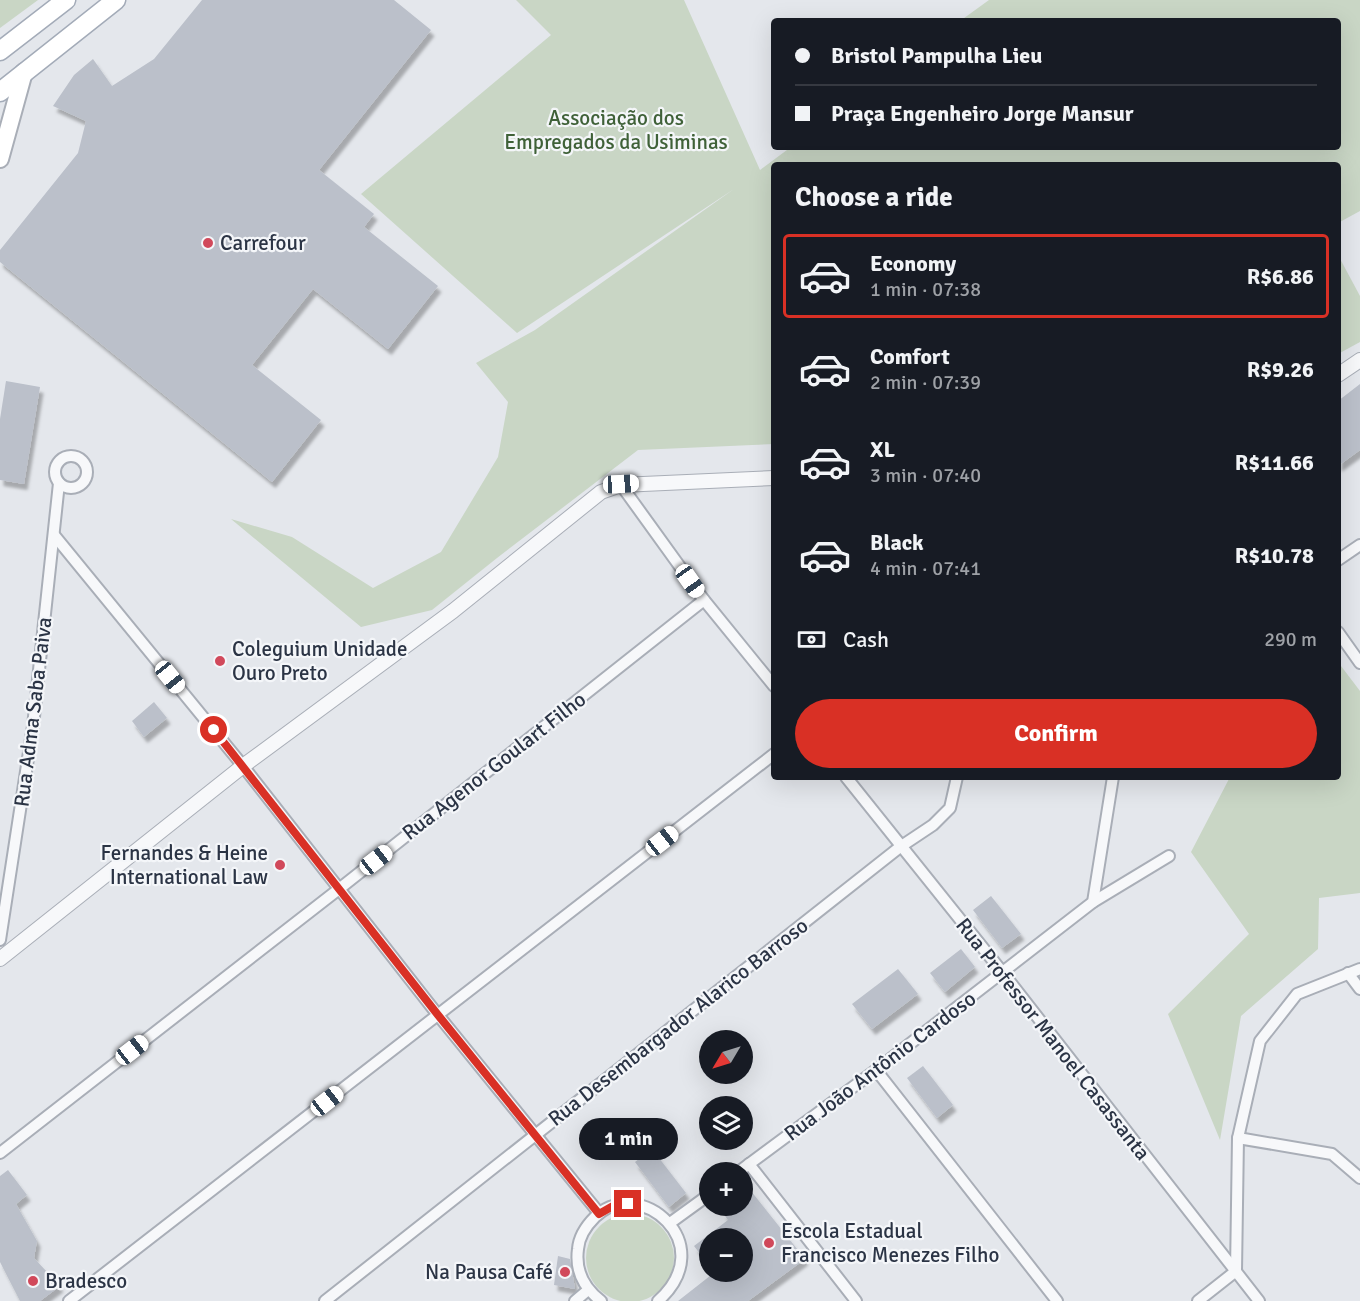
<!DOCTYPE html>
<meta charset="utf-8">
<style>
:root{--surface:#171b24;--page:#20242c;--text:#f1f3f6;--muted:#9ea1a6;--line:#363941;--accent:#d93025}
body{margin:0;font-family:Signika,sans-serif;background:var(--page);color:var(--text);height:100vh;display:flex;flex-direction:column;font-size:22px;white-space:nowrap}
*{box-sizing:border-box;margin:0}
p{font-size:20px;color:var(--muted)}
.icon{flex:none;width:33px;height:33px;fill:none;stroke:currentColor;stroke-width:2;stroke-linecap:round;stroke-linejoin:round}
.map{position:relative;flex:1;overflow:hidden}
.details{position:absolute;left:771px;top:162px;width:570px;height:618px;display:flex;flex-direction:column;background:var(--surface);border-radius:6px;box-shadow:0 6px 24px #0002}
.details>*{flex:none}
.top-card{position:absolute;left:771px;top:18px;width:570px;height:132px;border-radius:6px;box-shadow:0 6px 24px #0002;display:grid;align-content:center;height:132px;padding:0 24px;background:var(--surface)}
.needle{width:39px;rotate:232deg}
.buttons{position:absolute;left:699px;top:1030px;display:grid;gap:12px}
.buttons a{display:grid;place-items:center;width:54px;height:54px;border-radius:50%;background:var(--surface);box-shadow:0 6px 24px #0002;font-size:30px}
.end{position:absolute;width:27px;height:27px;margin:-14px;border:8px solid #d93025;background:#fff;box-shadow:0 0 0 3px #fff}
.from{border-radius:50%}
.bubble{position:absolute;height:42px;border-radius:21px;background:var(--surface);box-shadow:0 6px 24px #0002;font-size:20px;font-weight:700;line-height:42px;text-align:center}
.car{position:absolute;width:18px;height:36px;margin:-18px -9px;border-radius:8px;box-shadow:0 0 4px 2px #0007;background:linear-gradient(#fff 24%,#345 0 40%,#fff 0 76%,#345 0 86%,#fff 0)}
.top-card b{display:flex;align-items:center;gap:21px;height:57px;font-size:22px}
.top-card b+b{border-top:2px solid var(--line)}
.top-card i{width:15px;height:15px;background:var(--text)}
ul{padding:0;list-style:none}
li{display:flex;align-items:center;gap:18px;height:84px;margin:0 12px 9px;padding:0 12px;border:3px solid transparent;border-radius:6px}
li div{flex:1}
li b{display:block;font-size:22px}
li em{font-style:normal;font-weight:700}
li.active{border-color:var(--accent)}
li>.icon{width:54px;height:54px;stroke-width:1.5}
h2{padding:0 24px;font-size:27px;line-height:72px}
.pay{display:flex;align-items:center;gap:15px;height:66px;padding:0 24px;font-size:22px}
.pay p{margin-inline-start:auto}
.cta{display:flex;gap:12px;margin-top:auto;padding:12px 24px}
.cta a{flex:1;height:69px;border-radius:36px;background:var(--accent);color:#fff;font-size:24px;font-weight:700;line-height:69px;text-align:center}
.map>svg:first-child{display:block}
.green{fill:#c9d6c5}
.building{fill:#bbc0ca;filter:url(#shadow)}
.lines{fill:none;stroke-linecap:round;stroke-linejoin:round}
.minor-casing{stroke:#a9aeb7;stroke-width:14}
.tertiary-casing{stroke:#a9aeb7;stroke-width:16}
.secondary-casing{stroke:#a9aeb7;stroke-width:20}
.primary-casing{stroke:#a3abb8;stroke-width:21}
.minor{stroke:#f7f8fa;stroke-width:10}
.tertiary{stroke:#f7f8fa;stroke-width:14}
.secondary{stroke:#fff;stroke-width:16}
.primary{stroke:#fff;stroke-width:18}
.route{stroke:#d93025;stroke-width:8}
.poi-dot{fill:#d1495b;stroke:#f4f6f9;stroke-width:2}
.labels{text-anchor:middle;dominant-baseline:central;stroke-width:4.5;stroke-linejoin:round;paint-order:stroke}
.park-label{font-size:21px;fill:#3f6138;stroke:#f4f6f9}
.poi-label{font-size:21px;fill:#2b3445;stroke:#f4f6f9;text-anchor:start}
.street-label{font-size:21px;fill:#2b3445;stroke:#f4f6f9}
</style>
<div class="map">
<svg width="1360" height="1301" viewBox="0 0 1360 1301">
<defs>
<filter id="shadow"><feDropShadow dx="3.5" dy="6" stdDeviation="1.5" flood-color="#0004"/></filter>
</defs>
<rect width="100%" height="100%" fill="#e4e7ec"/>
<!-- green -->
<g class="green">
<polygon points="0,0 38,0 0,28"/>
<polygon points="516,0 684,0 760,170 791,147 1338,147 1338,21 960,21 989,0 1360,0 1360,211 1338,223 1338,165 774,165 774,444 638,450 497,558 432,610 361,627 231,519 292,537 373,588 441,552 498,457 508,402 476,363 535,330 734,189 517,333 361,194 551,35"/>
<polygon points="1338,255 1360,296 1360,342 1338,354"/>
<polygon points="1338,662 1360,691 1360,893 1319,898 1318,949 1241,1016 1220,1140 1168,1014 1249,934 1191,852 1230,777 1338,777"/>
<circle cx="630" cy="1258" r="44"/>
</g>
<!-- building -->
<g class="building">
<polygon points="202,0 394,0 431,30 319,170 374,214 364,227 438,286 388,349 313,289 252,365 321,420 272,482 0,262 0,250 78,153 86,121 53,106 74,75 93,59 112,86 154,59"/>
<polygon points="6,381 40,387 24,484 0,480 0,419"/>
<polygon points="1360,384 1360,450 1338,466 1338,401"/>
<polygon points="154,702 167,718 144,737 132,721"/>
<polygon points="991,896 1021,934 1002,948 973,910"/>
<polygon points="961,949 975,967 945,992 930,973"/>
<polygon points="898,969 918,994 872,1029 852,1004"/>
<polygon points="923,1066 953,1105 937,1118 907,1078"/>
<polygon points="652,1149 686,1193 669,1207 635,1162"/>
<polygon points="8,1170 27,1195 16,1204 37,1241 34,1258 60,1286 40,1301 20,1301 0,1262 0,1176"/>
<polygon points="751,1191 805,1259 748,1301 678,1301 715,1272 742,1272 742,1239 710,1239 710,1267 694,1246 728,1220 723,1213 732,1206 742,1206 742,1198"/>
<polygon points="558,1256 570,1259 575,1289 554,1285"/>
</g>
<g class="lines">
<defs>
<g id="minor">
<circle cx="71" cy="472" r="16"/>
<polyline points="621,485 704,600 774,686"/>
<polyline points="54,535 243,766 438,1015 599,1213"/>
<polyline points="1338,560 1360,545"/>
<polyline points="1338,632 1360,663"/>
<polyline points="846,777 1003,973 1259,1301"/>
<polyline points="1093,902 1169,856"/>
<polyline points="0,940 33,726 59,483"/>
<polyline points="1348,973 1360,989"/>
<polyline points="876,1070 1057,1301"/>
<polyline points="1238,1138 1332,1154 1360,1178"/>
<polyline points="0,1153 339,889 704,600"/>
<polyline points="749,1164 856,1301"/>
<polyline points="737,1173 876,1070 1093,902 1113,777"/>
<polyline points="670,1223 710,1194"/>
<polyline points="69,1301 774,754"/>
<polyline points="325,1301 900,847 933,825 950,808 957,777"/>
<polyline points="575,1301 588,1290"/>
<path d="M601,1301C584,1288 575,1271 578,1249C579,1236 586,1226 595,1217C639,1174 722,1244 658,1301"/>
<polyline points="1198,1301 1236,1271 1238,1138 1260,1041 1297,994 1360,969"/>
</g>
<g id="tertiary">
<polyline points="1338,375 1360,360"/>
<polyline points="0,959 243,766 453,611 601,492 621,485 774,478"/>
</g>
<polyline id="secondary" points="0,159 24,72"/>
<g id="primary">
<polyline points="0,51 66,0"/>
<polyline points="0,92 116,0"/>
</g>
</defs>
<!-- minor casing -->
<use href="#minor" class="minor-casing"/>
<!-- tertiary casing -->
<use href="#tertiary" class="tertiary-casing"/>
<!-- secondary casing -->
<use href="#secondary" class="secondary-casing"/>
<!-- primary casing -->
<use href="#primary" class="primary-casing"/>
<!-- minor -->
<use href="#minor" class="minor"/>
<!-- tertiary -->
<use href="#tertiary" class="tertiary"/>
<!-- secondary -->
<use href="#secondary" class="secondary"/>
<!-- primary -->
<use href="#primary" class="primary"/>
</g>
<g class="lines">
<!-- route -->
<polyline class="route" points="214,730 438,1015 599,1214 613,1206 628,1204"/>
</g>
<!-- markers -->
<g class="poi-dot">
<circle cx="208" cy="243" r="6"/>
<circle cx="220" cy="661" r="6"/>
<circle cx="280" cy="865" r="6"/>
<circle cx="769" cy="1243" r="6"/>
<circle cx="565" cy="1272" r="6"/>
<circle cx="33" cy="1281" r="6"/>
</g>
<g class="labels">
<!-- park labels -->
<g class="park-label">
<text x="616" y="118">Associação dos<tspan x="616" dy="24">Empregados da Usiminas</tspan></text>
</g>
<!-- poi labels -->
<g class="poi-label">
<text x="220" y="243">Carrefour</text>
<text x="232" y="649">Coleguium Unidade<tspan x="232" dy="24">Ouro Preto</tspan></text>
<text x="268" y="853" text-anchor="end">Fernandes &amp; Heine<tspan x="268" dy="24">International Law</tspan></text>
<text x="781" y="1231">Escola Estadual<tspan x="781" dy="24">Francisco Menezes Filho</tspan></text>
<text x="553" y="1272" text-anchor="end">Na Pausa Café</text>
<text x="45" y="1281">Bradesco</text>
</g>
<!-- street labels -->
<g class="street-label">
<text transform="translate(33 712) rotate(-83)">Rua Adma Saba Paiva</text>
<text transform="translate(494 766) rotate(-38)">Rua Agenor Goulart Filho</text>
<text transform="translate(678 1022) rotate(-38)">Rua Desembargador Alarico Barroso</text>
<text transform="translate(1053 1039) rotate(52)">Rua Professor Manoel Casassanta</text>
<text transform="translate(880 1066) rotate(-37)">Rua João Antônio Cardoso</text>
</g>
</g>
</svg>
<div class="buttons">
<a><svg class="needle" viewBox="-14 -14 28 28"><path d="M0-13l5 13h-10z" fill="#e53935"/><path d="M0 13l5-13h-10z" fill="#9ea1a6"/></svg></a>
<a><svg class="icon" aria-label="layers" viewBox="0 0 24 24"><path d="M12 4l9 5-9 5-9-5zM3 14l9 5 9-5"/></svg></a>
<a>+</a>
<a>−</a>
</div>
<i class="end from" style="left:214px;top:730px"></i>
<i class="end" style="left:628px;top:1204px"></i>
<div class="bubble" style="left:579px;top:1118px;width:99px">1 min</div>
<i class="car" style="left:621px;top:484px;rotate:87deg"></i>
<i class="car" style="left:690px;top:581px;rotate:145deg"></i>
<i class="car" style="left:170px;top:677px;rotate:141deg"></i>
<i class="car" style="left:662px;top:841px;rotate:52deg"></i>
<i class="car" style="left:376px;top:860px;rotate:52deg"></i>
<i class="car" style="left:132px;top:1050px;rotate:52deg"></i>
<i class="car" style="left:327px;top:1101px;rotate:52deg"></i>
<div class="top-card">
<b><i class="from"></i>Bristol Pampulha Lieu</b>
<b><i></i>Praça Engenheiro Jorge Mansur</b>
</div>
<section class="details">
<h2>Choose a ride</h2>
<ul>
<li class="active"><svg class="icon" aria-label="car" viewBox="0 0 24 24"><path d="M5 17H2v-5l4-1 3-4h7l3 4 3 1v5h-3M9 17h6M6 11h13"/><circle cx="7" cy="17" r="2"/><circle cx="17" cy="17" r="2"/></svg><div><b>Economy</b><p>1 min · 07:38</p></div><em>R$6.86</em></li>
<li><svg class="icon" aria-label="car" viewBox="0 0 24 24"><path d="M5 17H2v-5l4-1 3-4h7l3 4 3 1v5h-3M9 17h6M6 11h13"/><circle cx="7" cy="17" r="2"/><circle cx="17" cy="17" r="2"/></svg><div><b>Comfort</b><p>2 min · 07:39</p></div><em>R$9.26</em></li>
<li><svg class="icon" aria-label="car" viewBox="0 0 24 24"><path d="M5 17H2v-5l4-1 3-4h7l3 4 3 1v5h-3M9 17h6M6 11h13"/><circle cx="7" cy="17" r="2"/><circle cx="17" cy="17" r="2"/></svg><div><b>XL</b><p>3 min · 07:40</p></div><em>R$11.66</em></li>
<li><svg class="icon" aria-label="car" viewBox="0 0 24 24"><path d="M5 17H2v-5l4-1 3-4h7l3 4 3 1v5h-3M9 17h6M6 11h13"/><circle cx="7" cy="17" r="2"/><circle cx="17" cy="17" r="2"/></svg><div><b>Black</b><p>4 min · 07:41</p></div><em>R$10.78</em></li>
</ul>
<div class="pay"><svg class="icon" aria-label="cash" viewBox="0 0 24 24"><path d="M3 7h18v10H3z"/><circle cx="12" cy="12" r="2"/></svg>Cash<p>290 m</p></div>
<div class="cta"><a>Confirm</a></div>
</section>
</div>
